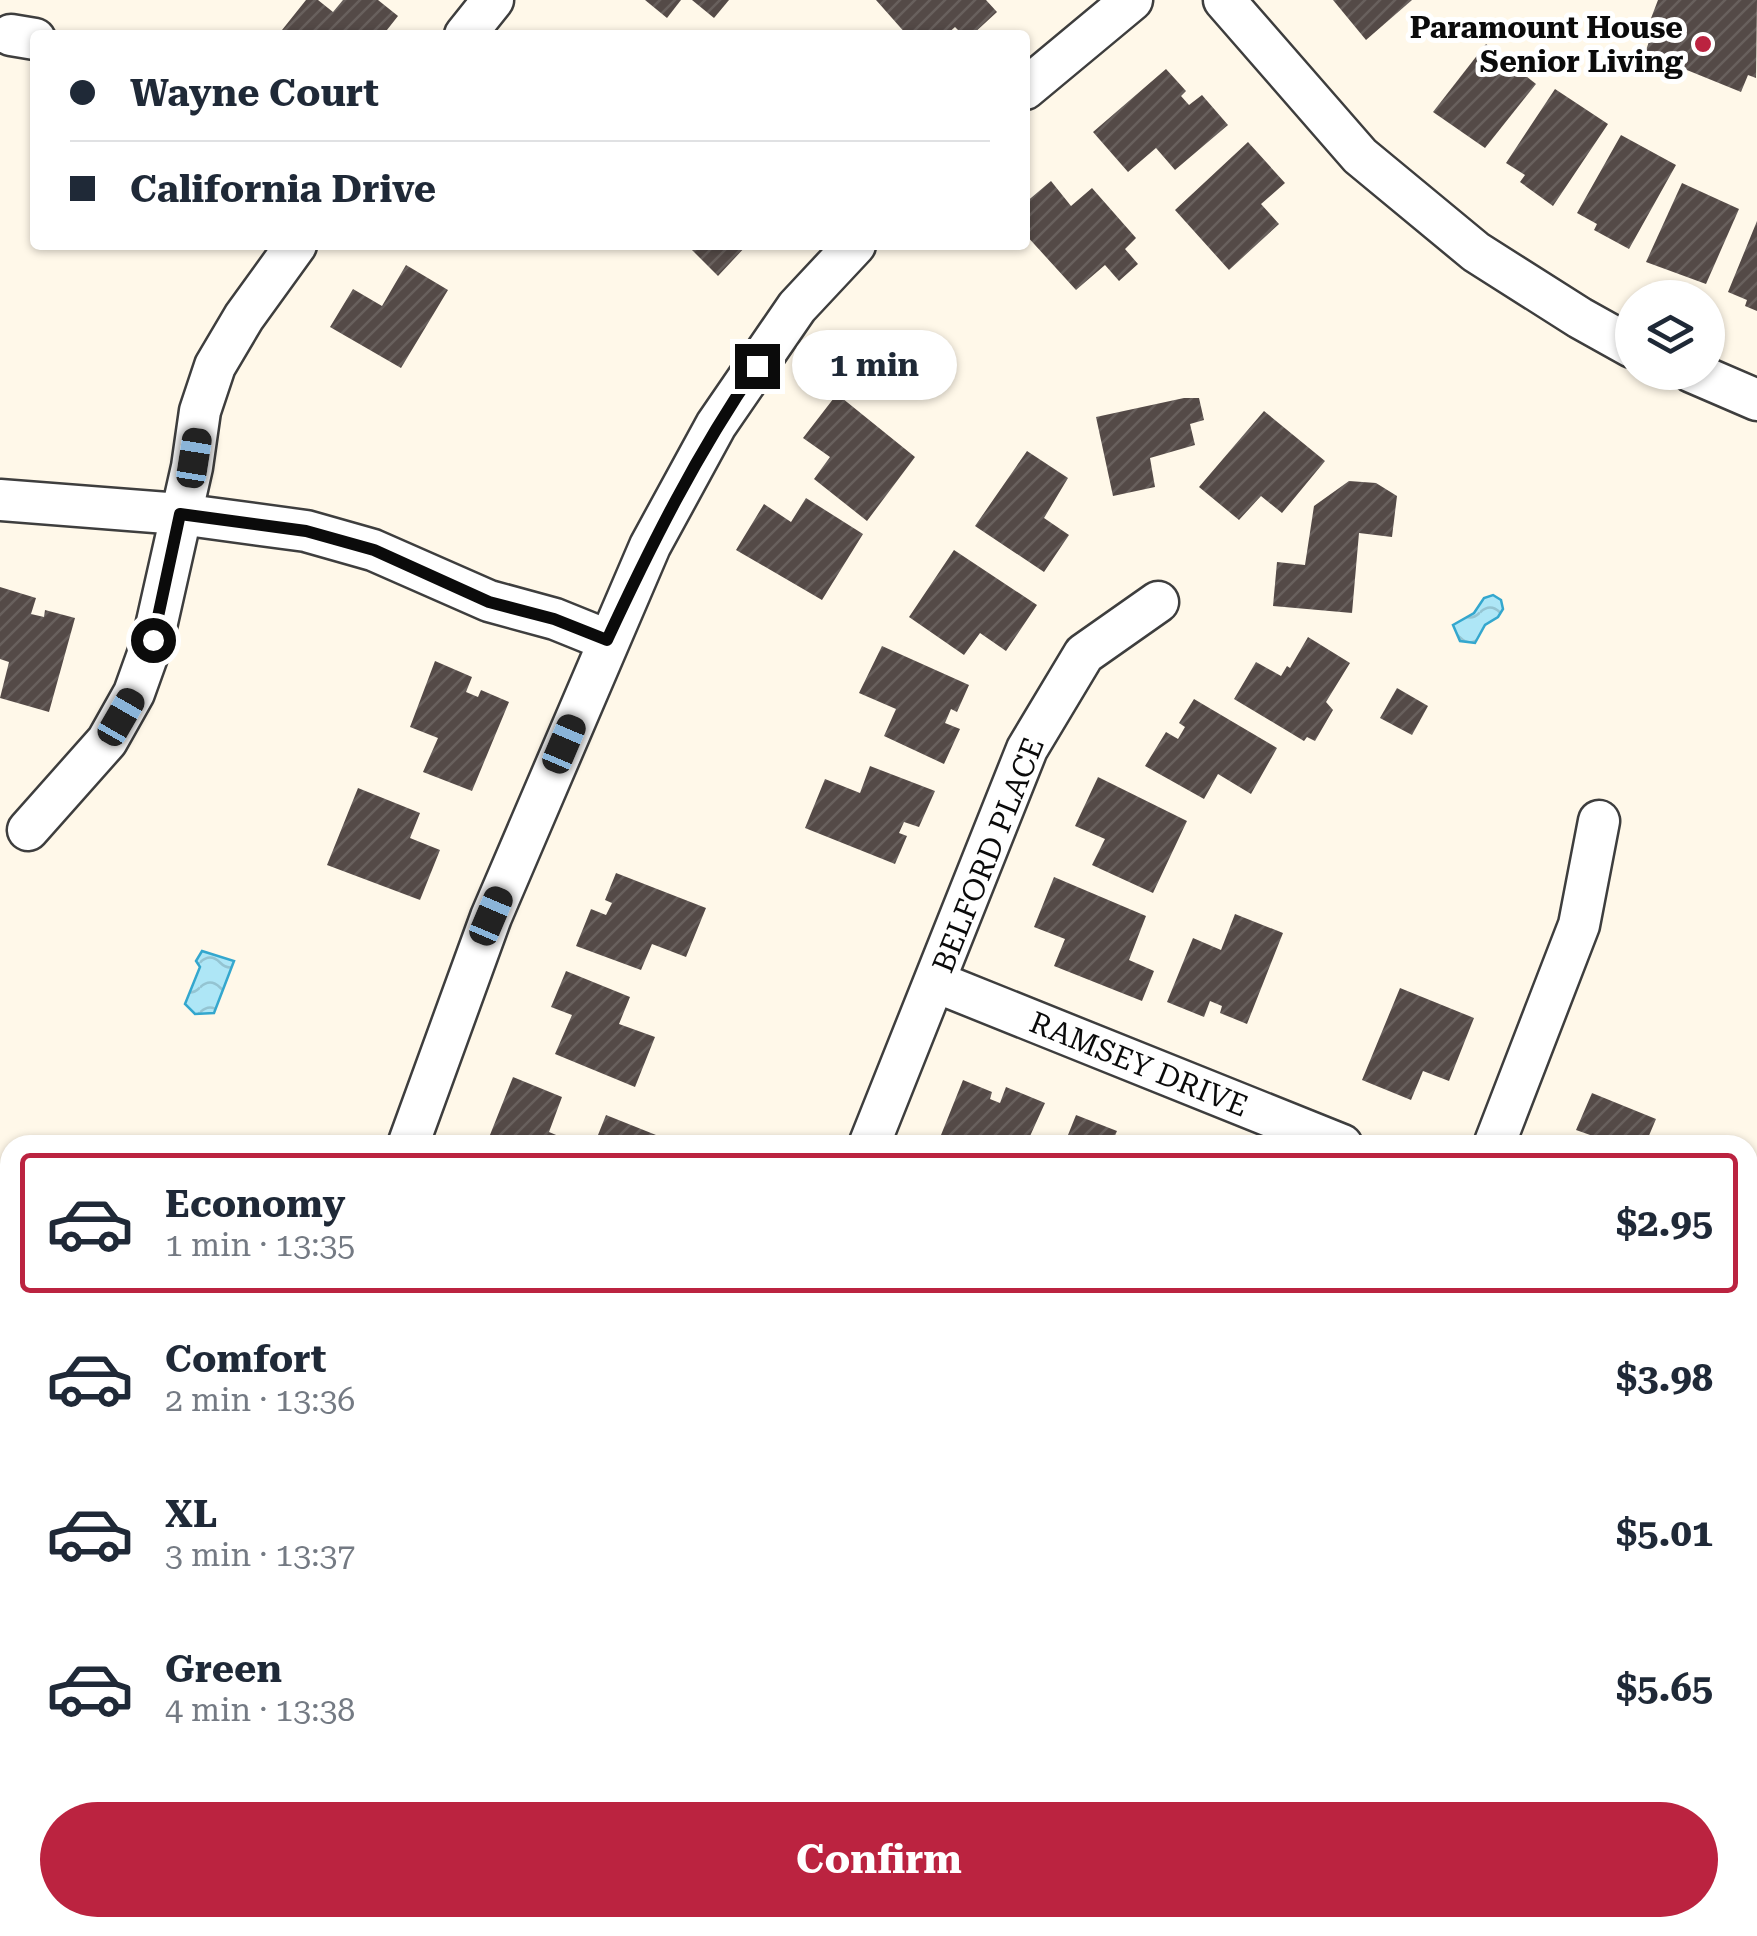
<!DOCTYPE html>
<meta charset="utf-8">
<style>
:root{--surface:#fff;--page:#f2f2f3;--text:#1f2937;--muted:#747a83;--line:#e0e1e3;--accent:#bb2340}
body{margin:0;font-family:"Roboto Serif",serif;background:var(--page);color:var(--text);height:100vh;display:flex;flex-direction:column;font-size:38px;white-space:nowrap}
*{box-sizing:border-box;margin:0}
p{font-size:32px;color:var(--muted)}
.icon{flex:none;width:55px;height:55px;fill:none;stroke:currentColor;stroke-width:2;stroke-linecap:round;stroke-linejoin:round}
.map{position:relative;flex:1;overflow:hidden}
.side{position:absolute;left:0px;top:1135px;width:1758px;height:802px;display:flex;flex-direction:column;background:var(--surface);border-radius:30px 30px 0 0;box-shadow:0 2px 8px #0004}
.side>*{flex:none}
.top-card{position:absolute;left:30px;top:30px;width:1000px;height:220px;border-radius:10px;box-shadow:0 2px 8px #0004;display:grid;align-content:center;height:220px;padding:0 40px;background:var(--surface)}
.tools{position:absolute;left:1615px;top:280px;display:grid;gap:20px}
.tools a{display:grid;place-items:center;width:110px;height:110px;border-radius:50%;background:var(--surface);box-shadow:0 2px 8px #0004;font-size:50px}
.end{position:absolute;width:45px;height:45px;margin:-22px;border:12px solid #0b0b0b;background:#fff;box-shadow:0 0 0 5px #fff}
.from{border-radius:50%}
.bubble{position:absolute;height:70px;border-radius:35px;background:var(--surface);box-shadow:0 2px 8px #0004;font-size:32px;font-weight:700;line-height:70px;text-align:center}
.car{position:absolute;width:30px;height:60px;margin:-30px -15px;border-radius:12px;box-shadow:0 0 8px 2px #0007;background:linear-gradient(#222 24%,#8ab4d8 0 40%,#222 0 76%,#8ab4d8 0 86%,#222 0)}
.top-card b{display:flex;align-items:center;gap:35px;height:95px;font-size:38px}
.top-card b+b{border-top:2px solid var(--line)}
.top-card i{width:25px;height:25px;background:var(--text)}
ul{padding:18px 0 0;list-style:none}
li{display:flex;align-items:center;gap:30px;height:140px;margin:0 20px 15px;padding:0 20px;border:5px solid transparent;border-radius:10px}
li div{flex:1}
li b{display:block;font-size:38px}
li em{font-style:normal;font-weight:700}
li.current{border-color:var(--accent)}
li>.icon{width:90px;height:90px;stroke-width:1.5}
.action{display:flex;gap:20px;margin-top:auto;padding:20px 40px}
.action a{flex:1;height:115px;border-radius:60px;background:var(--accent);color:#fff;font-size:40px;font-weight:700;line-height:115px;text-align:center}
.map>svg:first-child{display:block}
.water{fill:url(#water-waves);stroke:#34a7ce;stroke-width:2.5}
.building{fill:url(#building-hatch)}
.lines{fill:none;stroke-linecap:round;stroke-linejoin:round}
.minor-casing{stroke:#3e3e3e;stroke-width:45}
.minor{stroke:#fff;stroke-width:40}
.route{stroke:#0b0b0b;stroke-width:12}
.poi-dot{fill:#bb2340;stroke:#fff;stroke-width:4}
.labels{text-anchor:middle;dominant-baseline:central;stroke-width:10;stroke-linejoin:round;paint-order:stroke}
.poi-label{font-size:30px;font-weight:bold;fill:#0b0b0b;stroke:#fff;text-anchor:end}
.street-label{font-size:30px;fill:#0b0b0b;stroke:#fff}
</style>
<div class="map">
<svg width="1757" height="1936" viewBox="0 0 1757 1936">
<defs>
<pattern id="water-waves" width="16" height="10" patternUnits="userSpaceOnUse" patternTransform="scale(2.5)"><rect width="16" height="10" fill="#aee6f6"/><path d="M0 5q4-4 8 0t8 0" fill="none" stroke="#94c4d2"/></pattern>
<pattern id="building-hatch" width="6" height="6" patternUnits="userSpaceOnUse" patternTransform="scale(2.5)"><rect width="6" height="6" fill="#544a47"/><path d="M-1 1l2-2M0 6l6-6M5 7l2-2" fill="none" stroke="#68605d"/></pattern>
</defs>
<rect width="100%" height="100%" fill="#fff8e9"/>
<!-- water -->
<g class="water">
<polygon points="1493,595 1501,600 1503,609 1498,617 1485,625 1475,643 1460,641 1453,625 1474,613 1484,598"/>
<polygon points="202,951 234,961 214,1013 195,1014 185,1004 200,967 196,961"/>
</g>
<!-- building -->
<g class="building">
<polygon points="306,0 318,0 333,12 343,0 378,0 398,16 383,35 278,35"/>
<polygon points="645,0 681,0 667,18"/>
<polygon points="692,0 729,0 714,18"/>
<polygon points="876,0 986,0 997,12 972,35 963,35 955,27 946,35 907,35"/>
<polygon points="1333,0 1412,0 1366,40"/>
<polygon points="1658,0 1757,0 1756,78 1748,75 1741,92 1645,53 1651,36 1645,34"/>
<polygon points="1486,44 1536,84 1485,148 1433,112"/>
<polygon points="1166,69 1186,91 1181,96 1189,105 1202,95 1228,125 1175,170 1156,148 1128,172 1093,132"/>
<polygon points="1555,89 1608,124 1553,206 1520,182 1525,175 1506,163"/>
<polygon points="1621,135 1676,165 1629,249 1594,230 1597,224 1577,213"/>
<polygon points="1248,142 1285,183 1261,204 1279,224 1229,270 1175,210"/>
<polygon points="1051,181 1071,206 1092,188 1136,238 1125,249 1138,264 1119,281 1105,265 1076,290 1025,234 1025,203"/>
<polygon points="1682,183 1739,209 1706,284 1646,262"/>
<polygon points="1757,221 1757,311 1745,306 1747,300 1728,292"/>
<polygon points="687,245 747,245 718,276"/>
<polygon points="406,265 448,290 401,368 330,327 353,289 382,306"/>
<polygon points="837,394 915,457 867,521 814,479 830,457 803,438"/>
<polygon points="1184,398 1199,398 1204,420 1190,424 1195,445 1150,458 1155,487 1113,496 1096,417"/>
<polygon points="1264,411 1325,461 1282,513 1261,496 1239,520 1199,487"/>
<polygon points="1027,451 1068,478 1044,518 1069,535 1044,572 975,526"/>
<polygon points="1349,481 1376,483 1397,496 1392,537 1359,533 1352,613 1273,606 1277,562 1305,565 1314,506"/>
<polygon points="806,498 863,534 822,600 736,550 764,504 791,522"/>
<polygon points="954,550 1037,605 1006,651 980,633 964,655 909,617"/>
<polygon points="0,587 36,598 31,614 44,617 45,610 75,618 49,712 0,698 9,662 0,659"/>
<polygon points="1308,637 1350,663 1326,702 1333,710 1315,741 1307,737 1304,741 1234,699 1256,662 1281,676 1287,666 1290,668"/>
<polygon points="882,646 969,685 957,712 951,709 945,723 960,729 944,764 884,736 896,709 859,693"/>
<polygon points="435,661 472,677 466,692 478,697 481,690 509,702 472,791 423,772 438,738 410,727"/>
<polygon points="1397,688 1428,706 1412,735 1380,718"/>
<polygon points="1194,699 1277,748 1251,794 1218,774 1204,799 1145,766 1166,732 1178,739 1185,727 1179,723"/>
<polygon points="870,766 935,791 919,827 904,822 899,833 907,836 895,864 805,828 825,779 860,793"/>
<polygon points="1098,777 1187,821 1153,893 1092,865 1105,839 1075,826"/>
<polygon points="358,788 420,813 410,838 440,850 420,900 327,865"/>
<polygon points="616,873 706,908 686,957 652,944 641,970 576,946 591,909 606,915 612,903 605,900"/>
<polygon points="1054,877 1146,916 1129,960 1154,971 1142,1001 1054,966 1065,939 1034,927"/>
<polygon points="1235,914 1283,933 1247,1024 1220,1013 1222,1006 1210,1001 1204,1017 1167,1002 1193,938 1221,950"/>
<polygon points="566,971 630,997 619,1024 655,1037 635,1087 555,1054 572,1015 551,1007"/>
<polygon points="1400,988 1474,1018 1449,1081 1423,1071 1411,1100 1362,1080"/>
<polygon points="513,1077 562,1097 549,1132 580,1145 486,1145"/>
<polygon points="963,1080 992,1092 990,1099 1000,1103 1006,1087 1045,1103 1026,1145 937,1145"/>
<polygon points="1592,1093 1656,1119 1645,1145 1589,1145 1593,1136 1576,1130"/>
<polygon points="606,1115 656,1135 652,1145 594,1145"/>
<polygon points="1076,1115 1117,1131 1111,1145 1064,1145"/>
<polygon points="1748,1188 1757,1192 1757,1247 1748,1244"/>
<polygon points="1748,1391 1757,1395 1757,1483 1754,1481 1748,1496"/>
<polygon points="1757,1637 1757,1688 1748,1684 1748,1660"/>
<polygon points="1748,1857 1757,1861 1757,1876 1751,1891 1757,1893 1757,1936 1693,1936 1696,1928 1748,1928"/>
<polygon points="1437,1928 1461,1928 1482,1936 1434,1936"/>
</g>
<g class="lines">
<defs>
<g id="minor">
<polyline points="1224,0 1360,156 1476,252 1580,318 1632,347"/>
<polyline points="11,35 35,39"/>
<polyline points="465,35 493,0"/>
<polyline points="1025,89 1132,0"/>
<polyline points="1692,372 1757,400"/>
<polyline points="0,500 180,514 306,531 373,550 489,601 555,619 607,640"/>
<polyline points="28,830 107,741 134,693 153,640 192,467 200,411 215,366 244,317 296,245"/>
<polyline points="936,982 1342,1145"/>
<polyline points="408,1145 491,917 650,546 716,425 797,307 855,245"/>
<polyline points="869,1145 1027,749 1084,654 1158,602"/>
<polyline points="1494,1145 1579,925 1599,821"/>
<polyline points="1748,1309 1757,1313"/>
<polyline points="0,1706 10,1708"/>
<polyline points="1748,1773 1757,1777"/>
<polyline points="978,1928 999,1936"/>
<polyline points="139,1936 141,1928"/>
<polyline points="575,1936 576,1928"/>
</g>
</defs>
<!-- minor casing -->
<use href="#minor" class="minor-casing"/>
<!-- minor -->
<use href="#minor" class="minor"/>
</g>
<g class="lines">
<!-- route -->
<path class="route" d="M153,640L180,514L306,531L374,550L489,602L554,619L607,640C651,545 697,453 757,366"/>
</g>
<!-- markers -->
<circle class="poi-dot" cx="1703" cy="44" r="10"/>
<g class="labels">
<!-- poi labels -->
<g class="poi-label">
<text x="1683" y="27">Paramount House<tspan x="1683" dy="34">Senior Living</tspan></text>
</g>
<!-- street labels -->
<g class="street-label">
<text transform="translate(988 855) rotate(-68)">BELFORD PLACE</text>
<text transform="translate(1139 1064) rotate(22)">RAMSEY DRIVE</text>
</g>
</g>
</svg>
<div class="tools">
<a><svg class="icon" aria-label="layers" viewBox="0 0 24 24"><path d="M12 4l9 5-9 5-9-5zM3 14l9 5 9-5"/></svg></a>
</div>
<i class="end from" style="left:153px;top:640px"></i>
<i class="end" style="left:757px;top:366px"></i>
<div class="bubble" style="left:792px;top:330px;width:165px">1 min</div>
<i class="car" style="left:194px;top:458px;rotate:9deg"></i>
<i class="car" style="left:121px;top:717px;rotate:30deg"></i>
<i class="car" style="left:564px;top:744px;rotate:23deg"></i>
<i class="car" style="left:491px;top:916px;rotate:23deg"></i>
<div class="top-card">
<b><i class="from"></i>Wayne Court</b>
<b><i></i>California Drive</b>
</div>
<section class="side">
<ul>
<li class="current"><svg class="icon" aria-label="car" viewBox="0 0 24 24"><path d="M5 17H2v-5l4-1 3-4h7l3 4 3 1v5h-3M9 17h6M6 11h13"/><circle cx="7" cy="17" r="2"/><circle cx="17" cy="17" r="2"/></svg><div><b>Economy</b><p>1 min · 13:35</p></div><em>$2.95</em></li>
<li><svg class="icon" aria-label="car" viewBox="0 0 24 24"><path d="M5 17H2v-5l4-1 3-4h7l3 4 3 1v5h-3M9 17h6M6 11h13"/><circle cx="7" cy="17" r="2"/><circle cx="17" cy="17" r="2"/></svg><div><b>Comfort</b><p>2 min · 13:36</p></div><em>$3.98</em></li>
<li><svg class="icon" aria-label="car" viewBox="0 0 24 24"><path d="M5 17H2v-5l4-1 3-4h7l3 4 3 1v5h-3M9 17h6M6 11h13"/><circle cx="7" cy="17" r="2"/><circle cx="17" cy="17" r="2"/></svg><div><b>XL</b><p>3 min · 13:37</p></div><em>$5.01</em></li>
<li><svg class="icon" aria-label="car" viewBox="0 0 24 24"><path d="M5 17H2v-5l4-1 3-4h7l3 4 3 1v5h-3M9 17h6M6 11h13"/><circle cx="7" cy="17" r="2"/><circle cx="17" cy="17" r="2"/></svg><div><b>Green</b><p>4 min · 13:38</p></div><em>$5.65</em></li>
</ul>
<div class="action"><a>Confirm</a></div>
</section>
</div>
